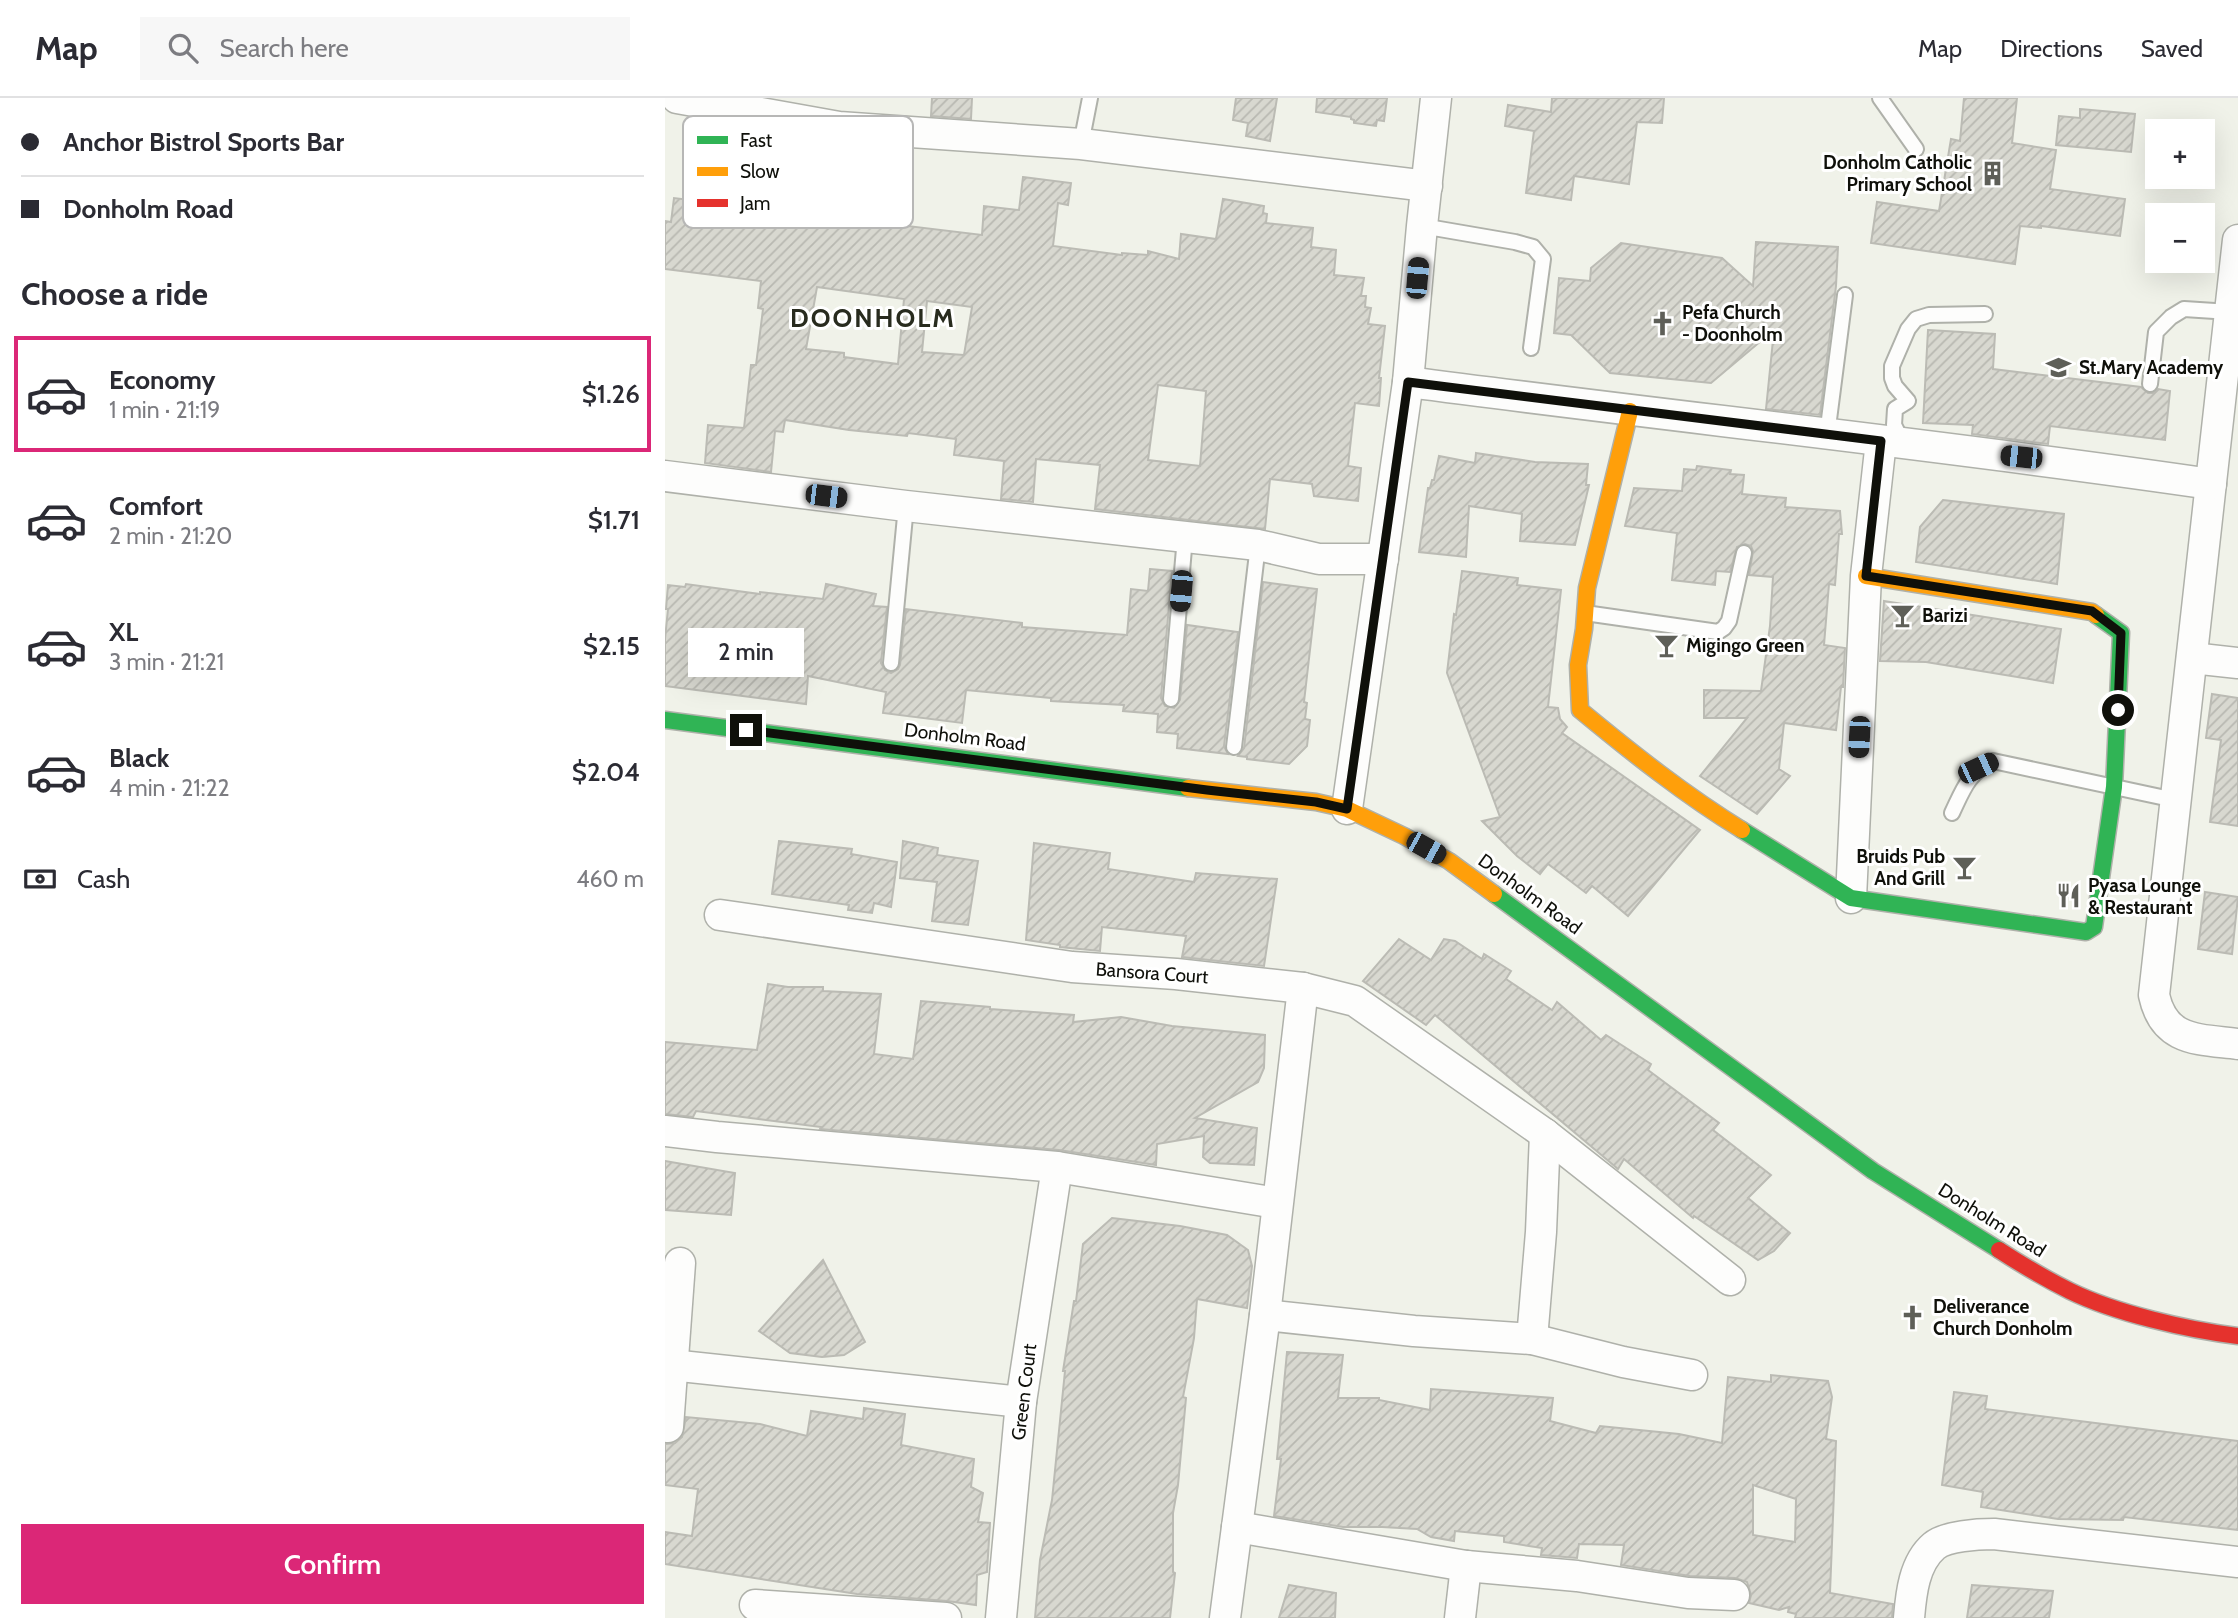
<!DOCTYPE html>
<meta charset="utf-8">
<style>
:root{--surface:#fff;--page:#f7f7f7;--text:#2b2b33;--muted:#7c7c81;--line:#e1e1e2;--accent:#db2777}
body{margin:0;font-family:Cabin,sans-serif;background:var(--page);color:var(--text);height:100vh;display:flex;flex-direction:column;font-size:26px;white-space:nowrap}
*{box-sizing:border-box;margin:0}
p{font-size:23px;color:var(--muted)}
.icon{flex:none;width:38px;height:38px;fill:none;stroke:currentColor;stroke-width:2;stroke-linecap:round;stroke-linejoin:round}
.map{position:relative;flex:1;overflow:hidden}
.side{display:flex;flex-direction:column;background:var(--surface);width:665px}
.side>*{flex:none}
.banner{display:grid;align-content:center;height:154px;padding:0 21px;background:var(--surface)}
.buttons{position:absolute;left:1480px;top:21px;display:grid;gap:14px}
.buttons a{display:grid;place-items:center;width:70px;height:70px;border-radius:0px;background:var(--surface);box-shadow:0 7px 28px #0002;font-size:35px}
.end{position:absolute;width:32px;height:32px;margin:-16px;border:9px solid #0f100a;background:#fff;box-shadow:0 0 0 4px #fff}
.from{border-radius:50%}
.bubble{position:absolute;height:49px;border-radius:0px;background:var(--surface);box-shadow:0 7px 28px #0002;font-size:23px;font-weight:600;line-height:49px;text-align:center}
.car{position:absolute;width:21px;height:42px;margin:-21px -10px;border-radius:9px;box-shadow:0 0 5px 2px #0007;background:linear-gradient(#222 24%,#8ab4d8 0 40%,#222 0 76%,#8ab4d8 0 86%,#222 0)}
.banner b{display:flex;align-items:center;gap:24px;height:66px;font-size:26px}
.banner b+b{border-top:2px solid var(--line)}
.banner i{width:18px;height:18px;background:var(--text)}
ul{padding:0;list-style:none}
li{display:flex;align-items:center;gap:21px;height:116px;margin:0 14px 10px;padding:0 7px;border:4px solid transparent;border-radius:0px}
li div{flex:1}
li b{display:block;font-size:26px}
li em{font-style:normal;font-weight:600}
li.active{border-color:var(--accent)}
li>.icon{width:63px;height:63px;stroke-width:1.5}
h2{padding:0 21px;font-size:32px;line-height:84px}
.pay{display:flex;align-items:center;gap:18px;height:77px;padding:0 21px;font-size:26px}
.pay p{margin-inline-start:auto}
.cta{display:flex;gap:14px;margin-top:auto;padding:14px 21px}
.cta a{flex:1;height:80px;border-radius:0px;background:var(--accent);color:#fff;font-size:28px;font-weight:600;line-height:80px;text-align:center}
header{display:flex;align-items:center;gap:42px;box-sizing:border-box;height:98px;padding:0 35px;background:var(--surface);border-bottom:2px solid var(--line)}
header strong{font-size:33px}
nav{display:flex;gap:38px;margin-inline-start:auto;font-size:24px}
.search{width:490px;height:63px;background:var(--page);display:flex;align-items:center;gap:18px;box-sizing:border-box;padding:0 24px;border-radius:0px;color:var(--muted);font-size:26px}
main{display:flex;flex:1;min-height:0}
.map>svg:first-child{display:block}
.building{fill:url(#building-hatch);stroke:#bbbbb4;stroke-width:2;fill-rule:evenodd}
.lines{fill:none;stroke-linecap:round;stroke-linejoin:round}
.lane-casing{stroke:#afb1aa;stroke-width:18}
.street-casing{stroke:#afb1aa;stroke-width:33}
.fast-casing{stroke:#afb1aa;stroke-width:19}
.slow-casing{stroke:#afb1aa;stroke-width:19}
.jam-casing{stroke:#afb1aa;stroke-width:19}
.lane{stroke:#fdfdfc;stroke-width:14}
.street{stroke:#fdfdfc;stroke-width:30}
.fast{stroke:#30b455;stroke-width:16}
.slow{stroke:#ff9f0a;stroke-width:16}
.jam{stroke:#e5322d;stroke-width:16}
.route{stroke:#0f100a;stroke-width:9}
.labels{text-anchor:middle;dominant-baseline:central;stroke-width:6;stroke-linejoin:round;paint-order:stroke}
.poi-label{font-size:19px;font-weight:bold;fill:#0f100a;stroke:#fff;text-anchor:start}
.street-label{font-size:19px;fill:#0f100a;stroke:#fff}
.district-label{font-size:26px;font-weight:bold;letter-spacing:2px;fill:#282b1e;stroke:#fff}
.key{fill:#fff;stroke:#b7b7b6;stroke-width:2}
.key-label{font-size:19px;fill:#0f100a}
</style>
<header>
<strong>Map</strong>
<div class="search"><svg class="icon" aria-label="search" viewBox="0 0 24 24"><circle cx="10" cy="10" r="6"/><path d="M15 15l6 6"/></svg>Search here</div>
<nav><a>Map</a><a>Directions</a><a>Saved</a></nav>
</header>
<main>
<section class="side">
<div class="banner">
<b><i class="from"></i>Anchor Bistrol Sports Bar</b>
<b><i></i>Donholm Road</b>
</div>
<h2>Choose a ride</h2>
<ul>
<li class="active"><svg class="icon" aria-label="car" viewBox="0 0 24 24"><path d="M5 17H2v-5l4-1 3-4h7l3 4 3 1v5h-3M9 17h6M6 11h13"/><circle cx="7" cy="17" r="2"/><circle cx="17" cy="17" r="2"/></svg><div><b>Economy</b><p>1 min · 21:19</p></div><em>$1.26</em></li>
<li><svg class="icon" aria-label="car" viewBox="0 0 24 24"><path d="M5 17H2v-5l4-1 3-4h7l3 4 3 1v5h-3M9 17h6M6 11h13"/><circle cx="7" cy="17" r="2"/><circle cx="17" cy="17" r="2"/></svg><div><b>Comfort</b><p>2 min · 21:20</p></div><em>$1.71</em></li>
<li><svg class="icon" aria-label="car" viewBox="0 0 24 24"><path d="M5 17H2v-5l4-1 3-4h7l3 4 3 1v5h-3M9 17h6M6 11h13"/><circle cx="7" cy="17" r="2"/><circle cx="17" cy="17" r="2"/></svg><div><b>XL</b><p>3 min · 21:21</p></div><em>$2.15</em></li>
<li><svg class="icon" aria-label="car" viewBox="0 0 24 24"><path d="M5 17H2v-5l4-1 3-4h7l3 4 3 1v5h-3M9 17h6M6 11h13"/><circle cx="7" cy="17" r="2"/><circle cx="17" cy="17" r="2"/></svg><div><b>Black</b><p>4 min · 21:22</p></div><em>$2.04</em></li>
</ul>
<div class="pay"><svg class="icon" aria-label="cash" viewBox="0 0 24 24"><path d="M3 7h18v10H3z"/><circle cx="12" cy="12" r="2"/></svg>Cash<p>460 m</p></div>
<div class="cta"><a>Confirm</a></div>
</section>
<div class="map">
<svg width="1573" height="1520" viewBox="0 0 1573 1520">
<defs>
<pattern id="building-hatch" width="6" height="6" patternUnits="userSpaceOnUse" patternTransform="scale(1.75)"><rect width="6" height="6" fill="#d8d8d0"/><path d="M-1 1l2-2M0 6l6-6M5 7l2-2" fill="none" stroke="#b8b8b1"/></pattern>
</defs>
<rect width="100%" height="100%" fill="#f0f2e9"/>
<!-- building -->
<g class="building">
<polygon points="267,0 307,0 306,21 266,18"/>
<polygon points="571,0 612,0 605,43 581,38 583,25 568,22"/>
<polygon points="652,0 722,0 719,23 712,22 711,28 689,25 689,22 686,21 686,19 651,14"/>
<polygon points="887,0 999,0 997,25 972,24 964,86 909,78 906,102 861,95 869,33 840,28 843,7 886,14"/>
<polygon points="1299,0 1352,0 1347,45 1391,52 1385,91 1460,101 1455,138 1376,128 1376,130 1355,128 1350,166 1206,145 1212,104 1274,113 1286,41 1295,43"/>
<polygon points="1415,11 1470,16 1466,54 1391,47 1394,18 1415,20"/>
<path d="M358,79L406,85L403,107L393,105L388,148L457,157V155L483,157V153L514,161L516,136L551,141L558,101L599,108L598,115L602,116L601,125L648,130L646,149L671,152L669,177L699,180L696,198H701L700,209L706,210L703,226L720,228L714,280H716L714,308L690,305L683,368L696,370L693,403L649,398L647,386L605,381L600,431L430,411L435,367L371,361L368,404L336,401L339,363L289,357L291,341L243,335L242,338L184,332L120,322L118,334L110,333L106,374L40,365L43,327L79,330L86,267H91L98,211L93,210L96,183L0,171V123L6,124L9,100L317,137L319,108L354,112ZM152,189L239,201L233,266L179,259V255L141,251ZM262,203L307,209L299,257L257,254ZM493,287L541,293L535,368L483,362Z"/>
<polygon points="1091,144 1173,149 1171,188 1155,317 1101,311 1109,232 1046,285 945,275 906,237 889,235 894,180 925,183 926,170 956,145 1057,160 1088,188"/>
<polygon points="1263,232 1330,236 1328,271 1476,289 1483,295 1488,295 1493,291 1505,293 1500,342 1385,328 1383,346 1307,336 1308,327 1258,325"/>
<polygon points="811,355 870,364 923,366 921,387 924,387 910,447 855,443 857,416 804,408 801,459 754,454 763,390 765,390 767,382 769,382 774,358 810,365"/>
<polygon points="1032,368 1066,372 1065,376 1079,377 1077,396 1121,400 1120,409 1175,413 1177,436 1174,436 1170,487 1164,486 1159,547 1180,550 1178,589 1176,589 1171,632 1119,625 1114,671 1125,678 1092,716 1035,678 1082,620 1039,620 1039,592 1096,593 1105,528 1108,479 1084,477 1088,453 1086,448 1080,446 1072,449 1065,474 1051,473 1050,487 1007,482 1012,435 960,428 969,390 1017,393 1019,371 1031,372"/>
<polygon points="1278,402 1399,416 1392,486 1251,464 1255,429"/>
<polygon points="485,471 507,473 496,600 500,608 509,610 515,602 522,527 573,534 559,648 563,656 512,650 513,636 492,634 493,616 458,613 459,607 386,603 386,600 301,592 297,625 218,615 221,594 143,578 141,606 0,588 0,541 3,511 1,511 3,487 20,489 21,486 95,496 95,494 158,501 161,486 211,496 208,508 222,509 216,565 220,572 226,575 233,571 235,567 241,511 357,525 357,529 462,537 466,491 483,493"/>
<polygon points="797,473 853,480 852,487 896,492 883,609 893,610 895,621 902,629 897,635 1035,732 963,818 927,788 921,795 883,766 875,776 852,758 817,723 835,719 782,575 789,516 791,517"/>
<polygon points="598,484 652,491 639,604 642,605 640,621 645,622 642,648 624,666 582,661 582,659 573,658 579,650"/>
<polygon points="1219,503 1396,531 1388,585 1261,564 1215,563"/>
<polygon points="1547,596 1573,600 1573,728 1545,724 1556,642 1541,640"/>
<polygon points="114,743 187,751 186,756 232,764 226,809 209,805 207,815 183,812 184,807 107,796"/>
<polygon points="238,743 273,750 272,757 313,763 303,827 267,823 272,784 235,780"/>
<polygon points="369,745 445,755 443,771 529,784 531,775 612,781 599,868 517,859 521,838 437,829 435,853 395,849 395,847 361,842"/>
<polygon points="1540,794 1573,799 1567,856 1533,851"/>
<polygon points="734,841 766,862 779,841 790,843 817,861 819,856 846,873 841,881 887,912 892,904 936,942 941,937 986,966 983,972 1054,1025 1048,1032 1106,1077 1083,1100 1125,1135 1109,1153 1093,1162 1029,1118 1028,1120 959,1061 953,1071 770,917 761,927 698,883"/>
<polygon points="103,886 123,889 158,889 158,893 216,896 209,956 248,961 256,903 325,909 325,911 409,917 408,924 456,919 507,928 600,937 599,970 593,984 530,1020 592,1030 589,1067 545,1065 538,1059 539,1038 492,1046 491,1067 394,1052 155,1031 156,1029 31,1013 28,1019 0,1016 0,944 92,952"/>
<polygon points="0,1063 70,1075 66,1117 0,1112"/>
<polygon points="447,1120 515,1128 562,1137 583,1152 587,1168 582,1210 532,1201 529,1240 518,1299 521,1300 513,1387 508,1415 508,1474 510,1475 505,1520 370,1520 375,1462 387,1402 400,1273 398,1273 409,1203 411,1203 418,1146"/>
<polygon points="158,1162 200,1244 179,1257 157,1259 125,1255 94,1233"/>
<path d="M622,1254L678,1257L673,1300H714V1302L765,1312L766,1291L888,1300L885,1323L931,1335L935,1328L1014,1336L1057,1345L1063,1279L1106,1284V1277L1163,1283L1167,1299L1161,1341L1171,1343L1165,1495L1228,1506L1227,1520H1130L1131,1516L1123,1514L1124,1509L1114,1512L1084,1505L1086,1497L1082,1484L1070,1480L1025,1478L956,1467L959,1447L914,1446L912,1460L876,1457L877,1450L839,1444V1438L790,1433L789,1443L766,1439L752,1431L717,1429H678L609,1418L616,1361H612ZM1088,1387L1131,1401L1130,1444L1088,1437Z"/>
<polygon points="1289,1294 1322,1298 1320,1311 1573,1343 1573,1432 1459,1419 1458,1422 1393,1421 1316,1409 1318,1394 1277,1387"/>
<polygon points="199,1310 240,1316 236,1347 309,1361 306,1389 318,1395 313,1424 325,1425 322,1474 312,1477 311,1507 282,1503 192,1496 0,1466 0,1434 27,1438 33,1391 0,1387 0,1346 10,1345 17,1339 21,1319 95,1326 142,1338 146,1313 198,1321"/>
<polygon points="624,1487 671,1495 670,1520 614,1520"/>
<polygon points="1307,1487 1388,1493 1384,1520 1302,1520"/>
</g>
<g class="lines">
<defs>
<g id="lane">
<polyline points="1215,0 1251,51"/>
<polyline points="416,46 425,0"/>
<polyline points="757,128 850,144 868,149 878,161 866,250"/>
<polyline points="1485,286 1491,234 1506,219 1519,211 1565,214"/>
<polyline points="1162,337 1180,197"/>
<polyline points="1238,345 1229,327 1230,311 1243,303 1230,288 1227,280 1227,268 1243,231 1251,221 1264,217 1320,216"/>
<polyline points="920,515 1053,534 1059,530 1064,523 1079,455"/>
<polyline points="226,565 241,408"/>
<polyline points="506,601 520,439"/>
<polyline points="569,649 593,447"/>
<path d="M1287,715C1298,692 1303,675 1328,663L1510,702"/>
</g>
<g id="street">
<polyline points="12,0 174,29 416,46 762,88"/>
<path d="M1573,142L1489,897C1499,944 1533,941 1573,946"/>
<path d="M743,284C1010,319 1279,347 1546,386"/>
<polyline points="0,378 241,408 593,447 654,461 718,461"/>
<polyline points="1527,560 1573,565"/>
<polyline points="682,711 743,284 757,128 771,0"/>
<polyline points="1186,800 1201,478 1216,343"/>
<polyline points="55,817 407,869 511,876 638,890 690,903 880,1036 1065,1182"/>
<polyline points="0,1033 52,1039 392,1069 612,1105"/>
<polyline points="600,1217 749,1233 867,1241 958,1264 1027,1277"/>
<polyline points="867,1241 876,1134 880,1036"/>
<polyline points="6,1267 356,1304"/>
<polyline points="3,1329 15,1165"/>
<polyline points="572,1429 801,1468 912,1478 1023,1495 1069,1497"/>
<polyline points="90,1507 281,1520"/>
<polyline points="336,1520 356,1304 392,1069"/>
<polyline points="560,1520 600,1217 638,890"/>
<polyline points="795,1520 801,1468"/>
<path d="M1244,1520C1246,1496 1249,1465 1269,1448C1281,1438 1313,1436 1329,1436L1573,1464"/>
</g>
<g id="fast">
<polyline points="0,622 523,690"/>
<polyline points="1077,732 1186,800 1421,834 1429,829 1449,689 1456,535 1431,517"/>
<polyline points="829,796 1208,1073 1334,1152"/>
</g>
<g id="slow">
<path d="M965,313L922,490L919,531L913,567L915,612C967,655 1020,697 1077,732"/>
<polyline points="1201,478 1427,514 1431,517"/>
<polyline points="523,690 651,704 682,711 739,738 784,763 829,796"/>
</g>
<path id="jam" d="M1334,1152C1357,1167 1381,1181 1405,1193C1450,1215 1523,1232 1573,1238"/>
</defs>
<!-- lane casing -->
<use href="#lane" class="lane-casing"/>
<!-- street casing -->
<use href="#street" class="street-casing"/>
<!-- fast casing -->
<use href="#fast" class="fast-casing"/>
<!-- slow casing -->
<use href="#slow" class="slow-casing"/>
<!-- jam casing -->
<use href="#jam" class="jam-casing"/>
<!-- lane -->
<use href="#lane" class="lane"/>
<!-- street -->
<use href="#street" class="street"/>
<!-- fast -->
<use href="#fast" class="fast"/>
<!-- slow -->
<use href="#slow" class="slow"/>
<!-- jam -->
<use href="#jam" class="jam"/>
</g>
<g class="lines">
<!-- route -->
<polyline class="route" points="81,632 542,692 651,704 682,711 743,284 1216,343 1201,478 1427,513 1456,535 1453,612"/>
</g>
<!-- icons -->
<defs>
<symbol id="building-bare" viewBox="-9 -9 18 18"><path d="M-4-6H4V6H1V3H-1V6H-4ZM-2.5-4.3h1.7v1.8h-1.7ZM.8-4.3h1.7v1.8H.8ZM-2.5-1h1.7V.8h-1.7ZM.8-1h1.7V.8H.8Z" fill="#5e5f58" stroke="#fff" stroke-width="2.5" paint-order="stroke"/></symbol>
<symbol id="church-bare" viewBox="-9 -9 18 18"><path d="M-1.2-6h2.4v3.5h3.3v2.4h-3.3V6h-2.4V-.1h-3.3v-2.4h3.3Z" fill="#5e5f58" stroke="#fff" stroke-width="2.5" paint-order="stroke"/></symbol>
<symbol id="school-bare" viewBox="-9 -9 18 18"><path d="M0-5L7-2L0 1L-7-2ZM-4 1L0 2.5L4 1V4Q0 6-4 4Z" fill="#5e5f58" stroke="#fff" stroke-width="2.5" paint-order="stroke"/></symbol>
<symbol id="bar-bare" viewBox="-9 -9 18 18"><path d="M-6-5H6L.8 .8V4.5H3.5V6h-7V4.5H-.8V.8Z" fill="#5e5f58" stroke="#fff" stroke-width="2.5" paint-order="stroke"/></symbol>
<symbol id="restaurant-bare" viewBox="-9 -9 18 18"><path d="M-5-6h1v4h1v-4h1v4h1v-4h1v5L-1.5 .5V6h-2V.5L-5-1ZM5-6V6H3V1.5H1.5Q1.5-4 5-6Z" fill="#5e5f58" stroke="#fff" stroke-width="2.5" paint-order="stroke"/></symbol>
</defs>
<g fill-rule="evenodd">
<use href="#building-bare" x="1310" y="58" width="35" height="35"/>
<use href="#church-bare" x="980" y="208" width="35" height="35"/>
<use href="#school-bare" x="1376" y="252" width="35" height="35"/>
<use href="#bar-bare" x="1220" y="500" width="35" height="35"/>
<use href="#bar-bare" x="984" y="530" width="35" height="35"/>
<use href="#bar-bare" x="1282" y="752" width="35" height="35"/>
<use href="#restaurant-bare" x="1386" y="780" width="35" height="35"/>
<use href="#church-bare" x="1230" y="1202" width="35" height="35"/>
</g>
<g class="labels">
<!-- poi labels -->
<g class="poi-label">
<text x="1307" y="64" text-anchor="end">Donholm Catholic<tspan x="1307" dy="22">Primary School</tspan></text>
<text x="1017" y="214">Pefa Church<tspan x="1017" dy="22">- Doonholm</tspan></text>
<text x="1414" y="269">St.Mary Academy</text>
<text x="1257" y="517">Barizi</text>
<text x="1021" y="547">Migingo Green</text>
<text x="1280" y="758" text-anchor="end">Bruids Pub<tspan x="1280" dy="22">And Grill</tspan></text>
<text x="1423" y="787">Pyasa Lounge<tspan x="1423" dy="22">&amp; Restaurant</tspan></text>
<text x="1268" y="1208">Deliverance<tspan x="1268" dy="22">Church Donholm</tspan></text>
</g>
<!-- street labels -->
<g class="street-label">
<text transform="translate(300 639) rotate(7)">Donholm Road</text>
<text transform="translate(865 796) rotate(36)">Donholm Road</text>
<text transform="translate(487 875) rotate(4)">Bansora Court</text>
<text transform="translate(1327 1122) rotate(32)">Donholm Road</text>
<text transform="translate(359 1294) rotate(-83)">Green Court</text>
</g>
<!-- district labels -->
<g class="district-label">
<text x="208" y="220">DOONHOLM</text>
</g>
</g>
<!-- legend -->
<rect x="18" y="18" width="230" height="112" rx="10" class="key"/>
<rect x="32" y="38" width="31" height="8" fill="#30b455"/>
<rect x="32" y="69" width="31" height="9" fill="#ff9f0a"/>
<rect x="32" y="101" width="31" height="8" fill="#e5322d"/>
<g class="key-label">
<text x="75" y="49">Fast</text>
<text x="75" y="80">Slow</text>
<text x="75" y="112">Jam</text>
</g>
</svg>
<div class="buttons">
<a>+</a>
<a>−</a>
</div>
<i class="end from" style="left:1453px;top:612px"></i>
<i class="end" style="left:81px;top:632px"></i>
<div class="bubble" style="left:23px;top:530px;width:116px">2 min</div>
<i class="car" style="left:752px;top:180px;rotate:5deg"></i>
<i class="car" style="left:1356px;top:359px;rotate:276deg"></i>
<i class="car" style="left:161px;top:398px;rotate:97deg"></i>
<i class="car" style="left:516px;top:493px;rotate:185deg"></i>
<i class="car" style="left:1194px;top:639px;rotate:183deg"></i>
<i class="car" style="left:1313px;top:670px;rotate:65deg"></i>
<i class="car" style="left:761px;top:750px;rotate:119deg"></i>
</div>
</main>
